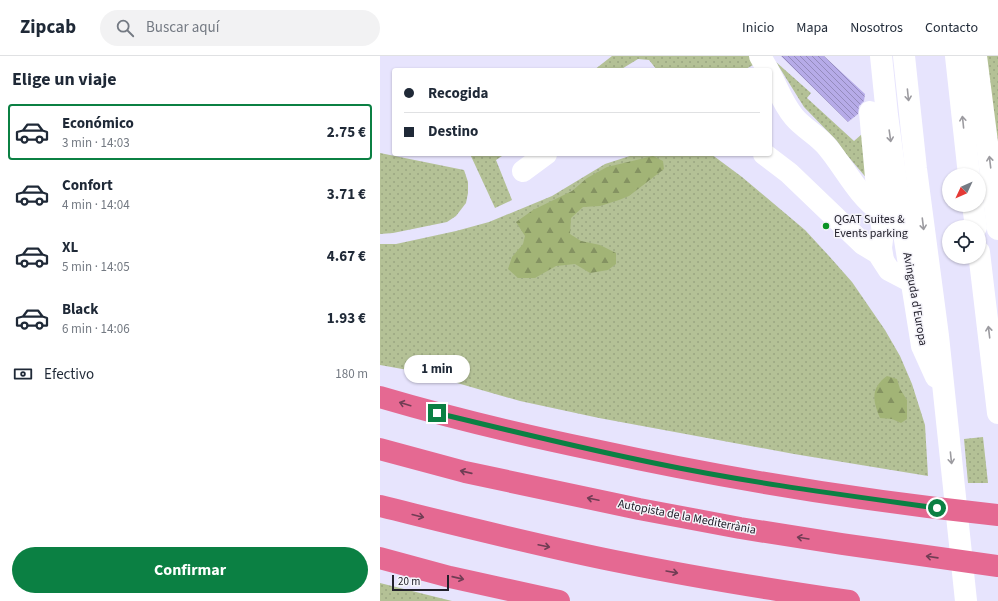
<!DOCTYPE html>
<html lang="es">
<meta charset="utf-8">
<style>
:root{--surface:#fff;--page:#f2f2f3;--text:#1f2937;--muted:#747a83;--line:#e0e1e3;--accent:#0b8043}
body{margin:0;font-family:"Source Sans 3",sans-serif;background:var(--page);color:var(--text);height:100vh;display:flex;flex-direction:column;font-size:15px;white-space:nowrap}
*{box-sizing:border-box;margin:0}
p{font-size:13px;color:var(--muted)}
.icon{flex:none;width:22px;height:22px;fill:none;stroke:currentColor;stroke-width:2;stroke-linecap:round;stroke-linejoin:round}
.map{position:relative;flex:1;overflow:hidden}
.drawer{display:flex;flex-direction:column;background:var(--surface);width:380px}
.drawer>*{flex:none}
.hud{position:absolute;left:12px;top:12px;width:380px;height:88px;border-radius:4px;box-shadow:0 1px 3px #0004;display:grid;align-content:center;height:88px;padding:0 12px;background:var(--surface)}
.needle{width:26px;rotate:226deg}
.fabs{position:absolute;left:562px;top:112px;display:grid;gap:8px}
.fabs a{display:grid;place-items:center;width:44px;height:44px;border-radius:50%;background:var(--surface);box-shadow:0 1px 3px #0004;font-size:20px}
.scale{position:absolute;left:12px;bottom:10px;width:57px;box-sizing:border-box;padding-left:4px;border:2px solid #22202b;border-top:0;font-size:11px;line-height:14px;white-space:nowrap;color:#22202b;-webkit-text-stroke:3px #f5f4fa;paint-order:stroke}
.end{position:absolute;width:18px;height:18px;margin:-9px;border:5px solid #0b8043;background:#fff;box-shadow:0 0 0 2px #fff}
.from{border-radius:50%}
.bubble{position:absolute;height:28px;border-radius:14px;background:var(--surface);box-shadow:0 1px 3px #0004;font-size:13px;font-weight:700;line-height:28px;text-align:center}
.hud b{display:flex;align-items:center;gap:14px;height:38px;font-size:15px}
.hud b+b{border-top:1px solid var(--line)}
.hud i{width:10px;height:10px;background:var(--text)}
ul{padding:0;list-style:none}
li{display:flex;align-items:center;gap:12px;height:56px;margin:0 8px 6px;padding:0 4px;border:2px solid transparent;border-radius:4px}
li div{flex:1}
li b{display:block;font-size:15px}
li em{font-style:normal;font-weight:700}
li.selected{border-color:var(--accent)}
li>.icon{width:36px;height:36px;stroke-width:1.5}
h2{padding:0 12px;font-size:18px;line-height:48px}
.pay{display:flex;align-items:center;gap:10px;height:44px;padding:0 12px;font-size:15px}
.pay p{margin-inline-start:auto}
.button{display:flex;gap:8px;margin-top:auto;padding:8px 12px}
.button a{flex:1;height:46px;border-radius:24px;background:var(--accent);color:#fff;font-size:16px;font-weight:700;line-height:46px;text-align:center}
header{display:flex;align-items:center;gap:24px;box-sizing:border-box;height:56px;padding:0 20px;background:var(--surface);border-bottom:1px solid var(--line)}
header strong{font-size:19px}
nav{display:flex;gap:22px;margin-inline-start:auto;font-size:14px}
.search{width:280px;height:36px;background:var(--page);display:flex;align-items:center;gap:10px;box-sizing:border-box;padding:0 14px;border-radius:22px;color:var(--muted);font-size:15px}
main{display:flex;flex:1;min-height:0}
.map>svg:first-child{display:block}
.green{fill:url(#green-dots)}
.forest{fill:url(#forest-firs)}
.building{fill:url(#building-back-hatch)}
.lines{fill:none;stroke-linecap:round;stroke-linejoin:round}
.minor{stroke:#fff;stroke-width:22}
.highway{stroke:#e56992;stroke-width:22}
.oneway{stroke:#9c9ba0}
.oneway2{stroke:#703d54}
.route{stroke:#0b8043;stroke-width:5}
.poi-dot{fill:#099225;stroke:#f5f4fa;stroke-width:1.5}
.labels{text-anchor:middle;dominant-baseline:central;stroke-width:3;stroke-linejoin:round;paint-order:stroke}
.poi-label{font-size:12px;fill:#22202b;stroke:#f5f4fa;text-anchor:start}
.street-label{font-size:12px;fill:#22202b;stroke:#f5f4fa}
</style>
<header>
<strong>Zipcab</strong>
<div class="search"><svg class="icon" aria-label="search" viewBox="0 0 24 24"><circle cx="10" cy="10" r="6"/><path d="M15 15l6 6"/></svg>Buscar aquí</div>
<nav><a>Inicio</a><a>Mapa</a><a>Nosotros</a><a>Contacto</a></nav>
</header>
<main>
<section class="drawer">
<h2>Elige un viaje</h2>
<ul>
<li class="selected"><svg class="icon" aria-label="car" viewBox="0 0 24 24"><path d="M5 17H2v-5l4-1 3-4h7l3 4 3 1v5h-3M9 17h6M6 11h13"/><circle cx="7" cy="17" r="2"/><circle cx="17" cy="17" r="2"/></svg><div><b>Económico</b><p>3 min · 14:03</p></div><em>2.75 €</em></li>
<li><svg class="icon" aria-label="car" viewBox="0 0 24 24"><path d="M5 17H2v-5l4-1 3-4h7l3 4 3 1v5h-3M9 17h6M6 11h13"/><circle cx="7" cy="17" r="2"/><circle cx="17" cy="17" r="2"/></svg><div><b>Confort</b><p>4 min · 14:04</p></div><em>3.71 €</em></li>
<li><svg class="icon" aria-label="car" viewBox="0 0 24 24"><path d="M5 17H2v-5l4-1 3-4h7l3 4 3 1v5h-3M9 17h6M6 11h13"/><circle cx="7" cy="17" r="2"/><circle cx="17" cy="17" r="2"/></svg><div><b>XL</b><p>5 min · 14:05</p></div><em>4.67 €</em></li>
<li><svg class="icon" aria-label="car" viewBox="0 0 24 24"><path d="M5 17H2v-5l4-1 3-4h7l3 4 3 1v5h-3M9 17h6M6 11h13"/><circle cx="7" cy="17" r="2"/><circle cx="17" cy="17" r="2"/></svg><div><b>Black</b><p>6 min · 14:06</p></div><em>1.93 €</em></li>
</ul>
<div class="pay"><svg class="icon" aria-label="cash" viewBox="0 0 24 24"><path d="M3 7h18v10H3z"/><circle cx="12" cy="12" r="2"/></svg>Efectivo<p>180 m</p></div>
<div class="button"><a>Confirmar</a></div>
</section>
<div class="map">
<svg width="618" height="545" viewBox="0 0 618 545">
<defs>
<pattern id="green-dots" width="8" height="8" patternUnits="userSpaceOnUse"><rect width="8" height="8" fill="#b4c196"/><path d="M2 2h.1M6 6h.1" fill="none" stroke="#9aa681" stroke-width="1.8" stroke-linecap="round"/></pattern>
<pattern id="forest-firs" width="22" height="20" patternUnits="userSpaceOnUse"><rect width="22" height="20" fill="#a2b476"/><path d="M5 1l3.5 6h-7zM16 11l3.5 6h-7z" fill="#849261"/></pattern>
<pattern id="building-back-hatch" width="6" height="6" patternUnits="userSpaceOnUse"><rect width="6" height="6" fill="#b6abe8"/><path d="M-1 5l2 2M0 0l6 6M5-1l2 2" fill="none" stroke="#948bbc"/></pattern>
</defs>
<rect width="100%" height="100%" fill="#e7e4fd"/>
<!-- green -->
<g class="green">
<polygon points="232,0 370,0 375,8 364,14 277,14 269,4 258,3 240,14 214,14"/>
<polygon points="605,0 618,0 618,121"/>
<polygon points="396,6 431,37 427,42 474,85 482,78 489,125 466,98 457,85 424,51"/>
<polygon points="0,97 84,114 88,126 88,137 86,147 76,160 67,166 13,177 0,178"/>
<polygon points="90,98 125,98 116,104 132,144 115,152"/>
<polygon points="256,98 331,98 362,121 425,174 449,200 472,226 505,274 520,300 532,328 545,369 548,420 414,398 219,362 140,345 39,316 0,309 0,188 16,188 76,175 109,166 172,140 225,108"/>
<polygon points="603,381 608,427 588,427 584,383"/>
<polygon points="0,527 72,545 0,545"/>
</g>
<!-- forest -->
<g class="forest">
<polygon points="273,100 283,105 284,113 249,140 239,144 220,150 203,151 191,162 190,178 201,185 220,189 236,197 236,208 228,214 210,217 195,208 176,210 155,222 138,222 128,213 132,201 143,188 145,180 136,166 153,154 192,135 207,122 227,111"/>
<path d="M507,320L517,323L520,333L527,344V363L521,367L512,363L500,362C493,345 490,332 507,320Z"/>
</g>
<!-- building -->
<polygon class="building" points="401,0 444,0 485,38 484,45 479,50 478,58 468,66"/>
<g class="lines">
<!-- minor -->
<g class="minor">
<polyline points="380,0 388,14"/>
<polyline points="501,0 507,59 518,140 542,290 556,321"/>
<polyline points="524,0 536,113 558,280 586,545"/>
<polyline points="576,0 589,119"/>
<polyline points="596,0 618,173"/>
<path d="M390,18C398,33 403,48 414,61C424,73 439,80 448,92C464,111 479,141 499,154"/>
<polyline points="490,56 499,154 503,175 501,192 503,204"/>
<polyline points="384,98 409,117 483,188 498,197 509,214 532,226"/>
<polyline points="143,115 166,98"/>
<polyline points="593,149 596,171"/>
<polyline points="599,196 618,357"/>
</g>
<!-- highway -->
<g class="highway">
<path d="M0,341C71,362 143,379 215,394C348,423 483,445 618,459"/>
<polyline points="0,393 85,416 259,453 360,472 462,488 618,510"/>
<path d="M0,450C81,470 163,491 245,507C319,522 394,534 469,545"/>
<polyline points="0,502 70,521 179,545"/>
</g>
</g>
<!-- one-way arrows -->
<defs><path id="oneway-shaft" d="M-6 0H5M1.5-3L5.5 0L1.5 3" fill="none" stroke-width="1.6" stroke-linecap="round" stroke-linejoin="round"/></defs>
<g class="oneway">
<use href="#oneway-shaft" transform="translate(528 39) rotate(84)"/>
<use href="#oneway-shaft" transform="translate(583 66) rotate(-96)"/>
<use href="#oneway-shaft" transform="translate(510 80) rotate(82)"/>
<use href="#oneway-shaft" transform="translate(610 106) rotate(-97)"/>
<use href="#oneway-shaft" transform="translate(543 168) rotate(83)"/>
<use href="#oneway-shaft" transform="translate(609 276) rotate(-97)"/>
<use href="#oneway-shaft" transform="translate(571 402) rotate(84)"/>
</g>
<g class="oneway2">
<use href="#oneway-shaft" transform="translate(25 348) rotate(-163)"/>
<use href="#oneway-shaft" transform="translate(86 416) rotate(-167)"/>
<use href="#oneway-shaft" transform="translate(213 443) rotate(-168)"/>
<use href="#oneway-shaft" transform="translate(38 460) rotate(14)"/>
<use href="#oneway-shaft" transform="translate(423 482) rotate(-171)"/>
<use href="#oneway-shaft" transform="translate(164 490) rotate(12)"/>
<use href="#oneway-shaft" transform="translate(552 501) rotate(-172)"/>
<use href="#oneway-shaft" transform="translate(292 516) rotate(10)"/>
<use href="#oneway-shaft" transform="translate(78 522) rotate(13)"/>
</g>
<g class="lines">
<!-- route -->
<path class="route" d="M57,357C131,375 204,393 279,408C371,427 464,439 557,452"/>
</g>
<!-- markers -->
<circle class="poi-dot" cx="446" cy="170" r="4"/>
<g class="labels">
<!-- poi labels -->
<g class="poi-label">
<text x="454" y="163">QGAT Suites &amp;<tspan x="454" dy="14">Events parking</tspan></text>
</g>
<!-- street labels -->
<g class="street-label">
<text transform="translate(535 243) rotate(80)">Avinguda d'Europa</text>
<text transform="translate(307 461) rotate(11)">Autopista de la Mediterrània</text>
</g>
</g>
</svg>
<div class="fabs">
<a><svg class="needle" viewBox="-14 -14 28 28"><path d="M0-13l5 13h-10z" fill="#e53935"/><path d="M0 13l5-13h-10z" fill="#747a83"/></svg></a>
<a><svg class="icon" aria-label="locate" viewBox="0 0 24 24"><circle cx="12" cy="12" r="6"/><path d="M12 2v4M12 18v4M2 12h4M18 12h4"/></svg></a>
</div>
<div class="scale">20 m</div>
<i class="end from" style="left:557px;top:452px"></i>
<i class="end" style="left:57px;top:357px"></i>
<div class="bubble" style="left:24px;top:299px;width:66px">1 min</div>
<div class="hud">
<b><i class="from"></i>Recogida</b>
<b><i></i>Destino</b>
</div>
</div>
</main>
